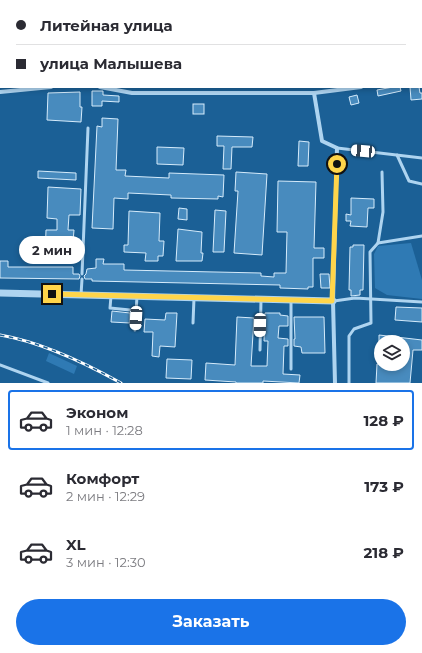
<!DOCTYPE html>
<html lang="ru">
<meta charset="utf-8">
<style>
:root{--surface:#fff;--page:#f2f2f3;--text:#2b2b33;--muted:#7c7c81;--line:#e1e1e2;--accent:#1a73e8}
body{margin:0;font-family:Montserrat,sans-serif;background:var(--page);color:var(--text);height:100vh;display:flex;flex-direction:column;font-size:15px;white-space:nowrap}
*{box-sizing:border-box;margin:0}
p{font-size:13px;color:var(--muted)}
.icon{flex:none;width:22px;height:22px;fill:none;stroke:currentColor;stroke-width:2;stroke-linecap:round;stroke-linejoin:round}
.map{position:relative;height:383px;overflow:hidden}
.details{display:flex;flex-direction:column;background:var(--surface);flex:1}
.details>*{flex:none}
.banner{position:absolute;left:0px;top:0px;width:422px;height:88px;box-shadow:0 2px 6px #0003;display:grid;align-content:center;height:88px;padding:0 16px;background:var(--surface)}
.controls{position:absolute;left:374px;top:335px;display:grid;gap:8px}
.controls a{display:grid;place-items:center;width:36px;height:36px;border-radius:50%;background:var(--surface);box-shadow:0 2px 6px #0003;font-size:20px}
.end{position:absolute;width:18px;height:18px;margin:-9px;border:5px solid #ffd54a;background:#111;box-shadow:0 0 0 2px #111}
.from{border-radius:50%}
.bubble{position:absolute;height:28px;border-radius:14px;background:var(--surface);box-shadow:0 2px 6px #0003;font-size:13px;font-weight:700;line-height:28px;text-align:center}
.car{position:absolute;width:12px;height:24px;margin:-12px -6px;border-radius:5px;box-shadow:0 0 3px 1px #0007;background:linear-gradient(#fff 24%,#345 0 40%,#fff 0 76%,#345 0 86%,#fff 0)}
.banner b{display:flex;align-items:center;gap:14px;height:38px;font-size:15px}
.banner b+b{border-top:1px solid var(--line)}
.banner i{width:10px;height:10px;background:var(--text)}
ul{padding:7px 0 0;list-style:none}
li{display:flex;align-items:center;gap:12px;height:60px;margin:0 8px 6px;padding:0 8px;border:2px solid transparent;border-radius:4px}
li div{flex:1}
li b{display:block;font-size:15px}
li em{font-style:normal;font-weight:700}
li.active{border-color:var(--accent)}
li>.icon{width:36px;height:36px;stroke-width:1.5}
.primary-button{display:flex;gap:8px;margin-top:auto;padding:8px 16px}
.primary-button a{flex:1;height:46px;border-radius:24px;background:var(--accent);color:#fff;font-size:16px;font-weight:700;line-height:46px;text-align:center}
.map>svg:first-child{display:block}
.green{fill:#2f7ab4}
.building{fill:#488bbe;stroke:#d5ebfb}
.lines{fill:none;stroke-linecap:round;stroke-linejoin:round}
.service{stroke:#aed4f0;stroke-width:3}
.minor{stroke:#aed4f0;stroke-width:4}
.tertiary{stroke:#aed4f0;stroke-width:7}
.rail-casing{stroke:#fff;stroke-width:3}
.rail{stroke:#1b6096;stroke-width:1.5;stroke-dasharray:4.5;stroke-linecap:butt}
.route{stroke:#ffd54a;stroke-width:5}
</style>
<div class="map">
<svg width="422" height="383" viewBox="0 0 422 383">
<rect width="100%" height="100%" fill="#1b6096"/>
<!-- green -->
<g class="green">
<polygon points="411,243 422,280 422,299 387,295 375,288 374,254 378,246"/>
<polygon points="49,353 77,366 74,374 46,361"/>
</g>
<!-- building -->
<g class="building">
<polygon points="393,87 400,87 401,91 378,96 377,90"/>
<polygon points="410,87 419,87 420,93 422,93 422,99 411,100"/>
<polygon points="92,91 103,91 103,95 119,96 119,102 102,101 102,106 92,106"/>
<polygon points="80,92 80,107 82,107 81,122 47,120 48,93"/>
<polygon points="357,95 359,103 351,105 349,97"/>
<rect x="193" y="104" width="11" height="10"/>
<polygon points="102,118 118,119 116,170 126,170 125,176 169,178 169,173 224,175 223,197 218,196 218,199 171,198 171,195 128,193 128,199 114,198 113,229 92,228 97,126 102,127"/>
<polygon points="217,136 253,137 252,147 232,147 231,169 223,169 224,146 217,146"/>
<polygon points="299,141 309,142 308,166 298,166"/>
<polygon points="157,147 184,148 183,165 157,164"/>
<polygon points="38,171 76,173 76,180 38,178"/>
<polygon points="236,172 267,174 262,255 234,253 238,191 235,191"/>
<polygon points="278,181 316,182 314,248 324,248 324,258 313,258 313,287 308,287 308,289 280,288 280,285 92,281 92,279 85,279 84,276 86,274 87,269 96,268 96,259 104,259 103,264 124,264 124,270 261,273 261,276 274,277 274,273 286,273 287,232 277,232"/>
<polygon points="48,187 81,189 80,215 69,215 68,230 74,230 73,242 66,242 65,259 45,256 46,230 57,230 57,219 47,218"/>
<polygon points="351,198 374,199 374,208 368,208 367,227 350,226 351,221 346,221 346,214 351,215"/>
<polygon points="179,208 187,209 187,220 178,219"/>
<polygon points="215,210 226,211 224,252 213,252"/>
<polygon points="129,211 160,213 159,241 164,241 163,256 158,256 158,261 145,261 146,253 124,252 124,245 128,245"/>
<polygon points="178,229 202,232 201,253 203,253 202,261 176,261"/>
<polygon points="353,245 364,245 363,290 360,290 360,295 351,296 351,290 349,290 350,247 353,247"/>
<polygon points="0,261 8,261 8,267 73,267 73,274 79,274 80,276 79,279 0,278"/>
<polygon points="320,274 329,274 330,288 321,288"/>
<polygon points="396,307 422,308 422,322 395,320"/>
<polygon points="112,311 130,313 130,323 111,322"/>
<polygon points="166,313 177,313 175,347 160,346 159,357 152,356 153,332 144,332 145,319 165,320"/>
<polygon points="265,313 280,313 280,315 288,316 288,326 279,326 278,338 288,339 288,346 284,346 283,374 300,375 299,383 263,381 263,383 236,383 236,382 205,380 206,363 235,365 237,317 254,318 251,366 267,366 268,341 264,341"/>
<polygon points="294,317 324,317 325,353 302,353 301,347 294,346 294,339 295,339"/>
<polygon points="379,335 422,340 422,350 413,350 410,383 376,383 377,364 403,364 403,342 379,342"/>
<polygon points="167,359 192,360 191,379 166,378"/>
</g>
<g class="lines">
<!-- service -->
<g class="service">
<polyline points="337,148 422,158"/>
<polyline points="397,155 409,181 422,184"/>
<polyline points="378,243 422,236"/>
<polyline points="82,274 88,128"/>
<polyline points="81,295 82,279"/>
<polyline points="111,296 110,308 130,310"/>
<polyline points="334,301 355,298 422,302"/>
<polyline points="193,323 194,298"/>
<polyline points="135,330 137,296"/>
<polyline points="260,350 261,300"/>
<polyline points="0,365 48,383"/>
<polyline points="291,369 291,300"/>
<polyline points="349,383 349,336 354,329 371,323 370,252 378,243 383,212 382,172"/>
</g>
<!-- minor -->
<g class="minor">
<polyline points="342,0 342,1"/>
<polyline points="84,1 84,0"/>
<polyline points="421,78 422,78"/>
<polyline points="100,87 132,93 314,93 361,87"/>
<polyline points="0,92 51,87"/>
<polyline points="314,93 322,141 337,148 333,301 335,383"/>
</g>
<!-- tertiary -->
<polyline class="tertiary" points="0,293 333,301"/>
<defs>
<path id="rail" d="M0,335C41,342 85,363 121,383"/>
</defs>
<!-- rail casing -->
<use href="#rail" class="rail-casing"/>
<!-- rail -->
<use href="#rail" class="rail"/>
</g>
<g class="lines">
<!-- route -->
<polyline class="route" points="52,294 332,301 337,164"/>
</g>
</svg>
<div class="controls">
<a><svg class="icon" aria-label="layers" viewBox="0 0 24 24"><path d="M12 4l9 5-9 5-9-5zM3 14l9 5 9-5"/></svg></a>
</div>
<i class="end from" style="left:337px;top:164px"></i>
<i class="end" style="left:52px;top:294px"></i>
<div class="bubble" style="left:19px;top:236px;width:66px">2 мин</div>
<i class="car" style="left:363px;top:151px;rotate:275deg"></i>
<i class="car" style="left:136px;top:318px;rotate:183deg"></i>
<i class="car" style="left:260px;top:325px;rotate:181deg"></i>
<div class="banner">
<b><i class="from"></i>Литейная улица</b>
<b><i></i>улица Малышева</b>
</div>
</div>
<section class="details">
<ul>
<li class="active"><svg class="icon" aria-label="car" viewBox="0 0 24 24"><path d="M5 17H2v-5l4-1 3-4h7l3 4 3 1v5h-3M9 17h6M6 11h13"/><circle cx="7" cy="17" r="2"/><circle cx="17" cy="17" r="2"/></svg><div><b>Эконом</b><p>1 мин · 12:28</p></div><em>128 ₽</em></li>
<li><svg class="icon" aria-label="car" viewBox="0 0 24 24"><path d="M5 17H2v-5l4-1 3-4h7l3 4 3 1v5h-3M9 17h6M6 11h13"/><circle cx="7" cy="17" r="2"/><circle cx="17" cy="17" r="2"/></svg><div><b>Комфорт</b><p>2 мин · 12:29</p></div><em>173 ₽</em></li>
<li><svg class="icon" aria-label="car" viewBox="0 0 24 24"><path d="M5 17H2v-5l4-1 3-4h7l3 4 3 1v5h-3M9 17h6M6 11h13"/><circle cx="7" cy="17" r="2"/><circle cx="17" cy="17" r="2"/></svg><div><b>XL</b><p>3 мин · 12:30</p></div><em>218 ₽</em></li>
</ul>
<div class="primary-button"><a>Заказать</a></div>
</section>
